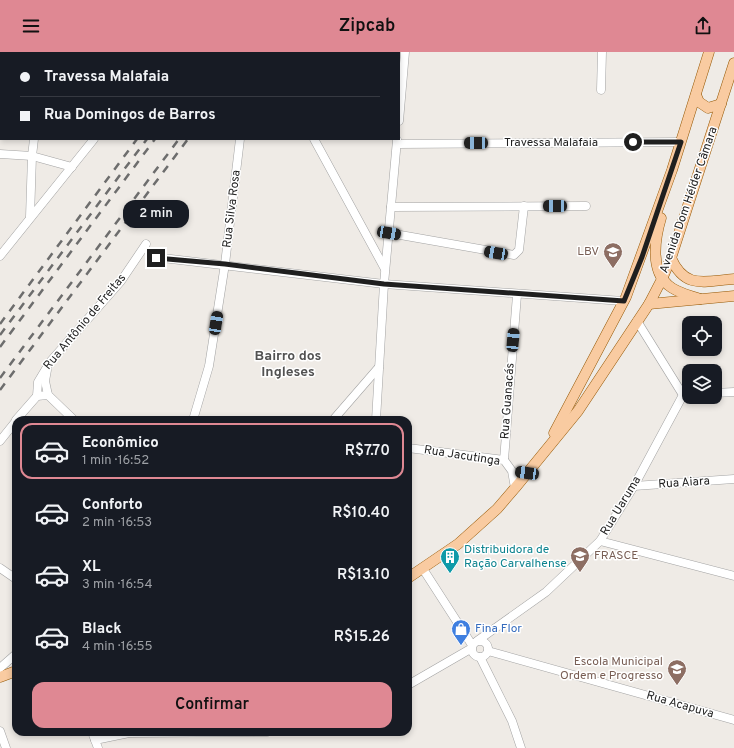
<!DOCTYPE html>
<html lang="pt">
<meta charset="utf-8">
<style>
:root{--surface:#171b24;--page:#242831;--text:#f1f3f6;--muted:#9ea1a6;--line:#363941;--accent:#df8893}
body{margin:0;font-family:Overpass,sans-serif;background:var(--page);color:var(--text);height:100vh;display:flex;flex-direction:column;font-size:15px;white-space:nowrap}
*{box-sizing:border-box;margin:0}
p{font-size:13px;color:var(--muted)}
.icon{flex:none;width:22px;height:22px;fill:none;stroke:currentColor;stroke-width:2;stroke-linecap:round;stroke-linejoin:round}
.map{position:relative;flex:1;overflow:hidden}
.details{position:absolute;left:12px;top:364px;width:400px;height:320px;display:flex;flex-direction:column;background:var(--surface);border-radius:12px;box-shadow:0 2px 6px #0003}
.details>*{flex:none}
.guide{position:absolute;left:0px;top:0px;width:400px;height:88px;box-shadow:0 2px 6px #0003;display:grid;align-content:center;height:88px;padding:0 20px;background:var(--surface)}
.controls{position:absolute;left:682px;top:264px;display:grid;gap:8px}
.controls a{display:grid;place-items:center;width:40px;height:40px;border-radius:8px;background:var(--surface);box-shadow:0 2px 6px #0003;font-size:20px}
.end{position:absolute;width:18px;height:18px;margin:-9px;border:5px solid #1f1f1f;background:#fff;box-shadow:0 0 0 2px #fff}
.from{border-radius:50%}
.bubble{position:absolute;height:28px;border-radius:12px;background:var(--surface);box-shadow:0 2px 6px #0003;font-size:13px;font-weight:600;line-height:28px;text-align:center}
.car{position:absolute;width:12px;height:24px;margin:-12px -6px;border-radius:5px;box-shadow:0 0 3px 1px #0007;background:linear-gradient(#222 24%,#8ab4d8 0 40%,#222 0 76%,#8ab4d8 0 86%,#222 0)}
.guide b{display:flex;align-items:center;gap:14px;height:38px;font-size:15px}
.guide b+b{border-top:1px solid var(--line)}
.guide i{width:10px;height:10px;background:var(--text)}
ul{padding:7px 0 0;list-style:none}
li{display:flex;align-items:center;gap:12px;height:56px;margin:0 8px 6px;padding:0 12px;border:2px solid transparent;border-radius:12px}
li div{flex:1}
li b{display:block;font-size:15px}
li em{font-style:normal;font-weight:600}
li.selected{border-color:var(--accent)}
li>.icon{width:36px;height:36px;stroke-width:1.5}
.action{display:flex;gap:8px;margin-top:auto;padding:8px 20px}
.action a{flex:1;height:46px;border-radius:12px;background:var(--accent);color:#111;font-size:16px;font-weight:600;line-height:46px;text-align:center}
header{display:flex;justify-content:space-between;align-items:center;height:52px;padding:0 20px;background:var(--accent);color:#111;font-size:18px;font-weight:600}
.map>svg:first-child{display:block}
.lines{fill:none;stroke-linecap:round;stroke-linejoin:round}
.minor-casing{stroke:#a3a3a3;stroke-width:9}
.major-casing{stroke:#955805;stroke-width:11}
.minor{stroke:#fff;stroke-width:8}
.major{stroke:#f9cba1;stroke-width:10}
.rail{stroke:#6d6d6d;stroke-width:2.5;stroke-dasharray:8 8;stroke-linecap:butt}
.route{stroke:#1f1f1f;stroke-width:5}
.labels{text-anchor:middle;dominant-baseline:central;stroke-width:3;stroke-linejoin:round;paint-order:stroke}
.street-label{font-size:12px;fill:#1f1f1f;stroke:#fff}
.education-label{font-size:12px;fill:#785e54;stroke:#fff;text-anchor:end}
.culture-label{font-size:12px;fill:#0d838f;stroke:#fff;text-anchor:start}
.shop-label{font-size:12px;fill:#366cbe;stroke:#fff;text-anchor:start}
.quarter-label{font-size:14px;font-weight:bold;fill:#525252;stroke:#fff}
</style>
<header><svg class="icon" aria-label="menu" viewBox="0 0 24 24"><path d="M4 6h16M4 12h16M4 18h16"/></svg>Zipcab<svg class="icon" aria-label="share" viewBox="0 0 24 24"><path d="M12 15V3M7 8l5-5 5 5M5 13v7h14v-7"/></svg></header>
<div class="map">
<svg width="734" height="696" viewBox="0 0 734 696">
<rect width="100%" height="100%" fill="#efebe6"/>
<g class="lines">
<defs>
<g id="minor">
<polyline points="45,1 45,0"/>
<polyline points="162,1 163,0"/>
<polyline points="0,22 1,22"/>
<polyline points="601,38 602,0"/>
<polyline points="399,69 405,0"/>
<polyline points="314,87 385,217"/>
<polyline points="397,92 681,90"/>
<polyline points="0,102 32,104 72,115"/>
<polyline points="391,155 586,154"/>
<polyline points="30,165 32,104 34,87"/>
<polyline points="389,181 514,203 519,198 524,154"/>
<polyline points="0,204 94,87"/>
<polyline points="154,205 384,232 623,249"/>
<polyline points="637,269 683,343"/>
<polyline points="47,318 45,329 48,343"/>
<polyline points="715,341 734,340"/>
<polyline points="37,344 48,343 74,368"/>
<polyline points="16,368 37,344 38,330 50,310 121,229 146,192"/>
<polyline points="193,368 209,314 225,212 240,87"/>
<polyline points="333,368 379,315"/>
<polyline points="376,368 384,232 397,88"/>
<polyline points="0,389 16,369"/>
<polyline points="408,396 504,408 512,419 515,436"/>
<polyline points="504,408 517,243"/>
<polyline points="634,434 734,427"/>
<polyline points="600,489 734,524"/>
<polyline points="0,516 16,527"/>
<polyline points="423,517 472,593"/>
<circle cx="480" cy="597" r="8"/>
<polyline points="477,589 546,540 600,489 634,434 683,343"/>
<polyline points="488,599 734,668"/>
<polyline points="480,605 512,669 521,696"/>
<polyline points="0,616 16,602"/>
<polyline points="408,633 472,596"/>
<polyline points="0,679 6,696"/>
<polyline points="92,680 98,696"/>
<polyline points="95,688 129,681 267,680"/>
</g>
<g id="major">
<polyline points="696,43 699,50 708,56 721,52"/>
<path d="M661,166C655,186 650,218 668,233C677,241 689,243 700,247"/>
<path d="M671,206C685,238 705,229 734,227"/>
<polyline points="649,252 734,244"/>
<polyline points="554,381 626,245 672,118 709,0"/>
<polyline points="408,526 458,492 497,457 515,436 578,359 649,252 662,227 671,206 734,11"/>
<polyline points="0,625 16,619"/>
</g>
</defs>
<!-- minor casing -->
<use href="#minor" class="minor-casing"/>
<!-- major casing -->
<use href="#major" class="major-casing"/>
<!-- minor -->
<use href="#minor" class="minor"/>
<!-- major -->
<use href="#major" class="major"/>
<!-- rail -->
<g class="rail">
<polyline points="201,1 202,0"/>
<polyline points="211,1 212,0"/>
<polyline points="220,1 221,0"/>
<polyline points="244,1 245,0"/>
<polyline points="254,1 255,0"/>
<polyline points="0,272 137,87"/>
<polyline points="0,283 147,87"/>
<polyline points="0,295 155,87"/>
<polyline points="0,326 179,87"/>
<polyline points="0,338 188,87"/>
</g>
</g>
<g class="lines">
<!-- route -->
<polyline class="route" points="156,206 225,212 384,232 624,249 642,205 681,90 633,90"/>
</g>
<!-- icons -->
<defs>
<symbol id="school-pin" viewBox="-11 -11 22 30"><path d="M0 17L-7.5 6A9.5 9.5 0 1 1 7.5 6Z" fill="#8d6e63" stroke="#fff"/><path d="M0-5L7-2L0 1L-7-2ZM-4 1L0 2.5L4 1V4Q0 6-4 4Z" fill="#fff"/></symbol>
<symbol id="university-pin" viewBox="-11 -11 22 30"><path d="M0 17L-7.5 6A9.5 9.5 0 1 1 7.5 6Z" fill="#8d6e63" stroke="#fff"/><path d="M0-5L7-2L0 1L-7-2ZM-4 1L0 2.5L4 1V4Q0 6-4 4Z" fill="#fff"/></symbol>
<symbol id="building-pin" viewBox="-11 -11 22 30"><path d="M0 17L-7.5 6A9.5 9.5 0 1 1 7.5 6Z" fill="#0f9aa8" stroke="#fff"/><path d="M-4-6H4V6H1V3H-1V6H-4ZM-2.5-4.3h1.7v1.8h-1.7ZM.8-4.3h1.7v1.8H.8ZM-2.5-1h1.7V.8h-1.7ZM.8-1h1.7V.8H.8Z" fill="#fff"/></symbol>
<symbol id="shop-pin" viewBox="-11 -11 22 30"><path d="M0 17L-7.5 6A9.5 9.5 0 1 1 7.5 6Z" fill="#3f7fe0" stroke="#fff"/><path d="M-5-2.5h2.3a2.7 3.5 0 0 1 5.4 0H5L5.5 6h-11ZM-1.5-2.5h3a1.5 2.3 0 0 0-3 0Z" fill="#fff"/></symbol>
</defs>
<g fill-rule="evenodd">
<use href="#school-pin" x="602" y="189" width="22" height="30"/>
<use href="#university-pin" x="569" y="493" width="22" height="30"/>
<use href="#building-pin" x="439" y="494" width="22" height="30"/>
<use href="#shop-pin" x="450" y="566" width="22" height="30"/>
<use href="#school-pin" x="666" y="606" width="22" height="30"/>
</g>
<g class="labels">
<!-- street labels -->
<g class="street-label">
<text x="551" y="91">Travessa Malafaia</text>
<text transform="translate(689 148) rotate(-71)">Avenida Dom Hélder Câmara</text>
<text transform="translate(232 157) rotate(-83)">Rua Silva Rosa</text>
<text transform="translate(85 270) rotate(-50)">Rua Antônio de Freitas</text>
<text transform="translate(508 349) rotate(-86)">Rua Guanacás</text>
<text transform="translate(462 404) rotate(9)">Rua Jacutinga</text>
<text transform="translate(684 431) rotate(-4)">Rua Aiara</text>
<text transform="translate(621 454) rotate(-59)">Rua Uaruma</text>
<text transform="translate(680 653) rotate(16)">Rua Acapuva</text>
</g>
<!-- education labels -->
<g class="education-label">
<text x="599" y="200">LBV</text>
<text x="594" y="504" text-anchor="start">FRASCE</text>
<text x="663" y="610">Escola Municipal<tspan x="663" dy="14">Ordem e Progresso</tspan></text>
</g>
<!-- culture labels -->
<g class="culture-label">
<text x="464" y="498">Distribuidora de<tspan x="464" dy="14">Ração Carvalhense</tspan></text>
</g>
<!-- shop labels -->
<g class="shop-label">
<text x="475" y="577">Fina Flor</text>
</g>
<!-- quarter labels -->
<g class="quarter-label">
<text x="288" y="304">Bairro dos<tspan x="288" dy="16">Ingleses</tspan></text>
</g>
</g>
</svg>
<div class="controls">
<a><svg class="icon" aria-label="locate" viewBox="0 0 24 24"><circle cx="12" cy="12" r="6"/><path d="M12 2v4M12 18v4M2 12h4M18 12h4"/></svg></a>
<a><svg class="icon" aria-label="layers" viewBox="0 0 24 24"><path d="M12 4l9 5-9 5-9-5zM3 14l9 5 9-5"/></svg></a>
</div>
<i class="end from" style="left:633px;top:90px"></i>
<i class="end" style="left:156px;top:206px"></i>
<div class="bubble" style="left:123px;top:148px;width:66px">2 min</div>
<i class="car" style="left:476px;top:91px;rotate:270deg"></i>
<i class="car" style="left:555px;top:154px;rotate:270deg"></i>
<i class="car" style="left:389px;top:181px;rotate:100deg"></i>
<i class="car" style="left:496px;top:201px;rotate:280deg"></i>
<i class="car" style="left:216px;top:271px;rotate:9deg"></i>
<i class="car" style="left:513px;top:288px;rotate:5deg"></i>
<i class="car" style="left:527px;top:421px;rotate:278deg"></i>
<div class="guide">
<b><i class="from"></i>Travessa Malafaia</b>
<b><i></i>Rua Domingos de Barros</b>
</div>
<section class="details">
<ul>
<li class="selected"><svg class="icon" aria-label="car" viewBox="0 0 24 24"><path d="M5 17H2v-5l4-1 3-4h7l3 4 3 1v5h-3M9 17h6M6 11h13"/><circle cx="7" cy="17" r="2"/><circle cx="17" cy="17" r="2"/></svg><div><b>Econômico</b><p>1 min · 16:52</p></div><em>R$7.70</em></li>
<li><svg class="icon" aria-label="car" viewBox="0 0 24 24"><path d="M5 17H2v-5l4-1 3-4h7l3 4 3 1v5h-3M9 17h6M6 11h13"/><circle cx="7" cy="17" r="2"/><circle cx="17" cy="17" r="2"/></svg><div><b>Conforto</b><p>2 min · 16:53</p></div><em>R$10.40</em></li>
<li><svg class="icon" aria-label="car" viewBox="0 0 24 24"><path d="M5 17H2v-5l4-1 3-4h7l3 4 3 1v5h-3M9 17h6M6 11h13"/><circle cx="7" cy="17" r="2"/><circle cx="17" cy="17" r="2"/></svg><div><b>XL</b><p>3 min · 16:54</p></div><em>R$13.10</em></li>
<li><svg class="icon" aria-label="car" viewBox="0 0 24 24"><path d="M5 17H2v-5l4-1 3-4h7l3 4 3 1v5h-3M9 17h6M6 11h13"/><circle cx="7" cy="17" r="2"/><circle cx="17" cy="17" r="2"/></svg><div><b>Black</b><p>4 min · 16:55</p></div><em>R$15.26</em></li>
</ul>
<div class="action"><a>Confirmar</a></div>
</section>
</div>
